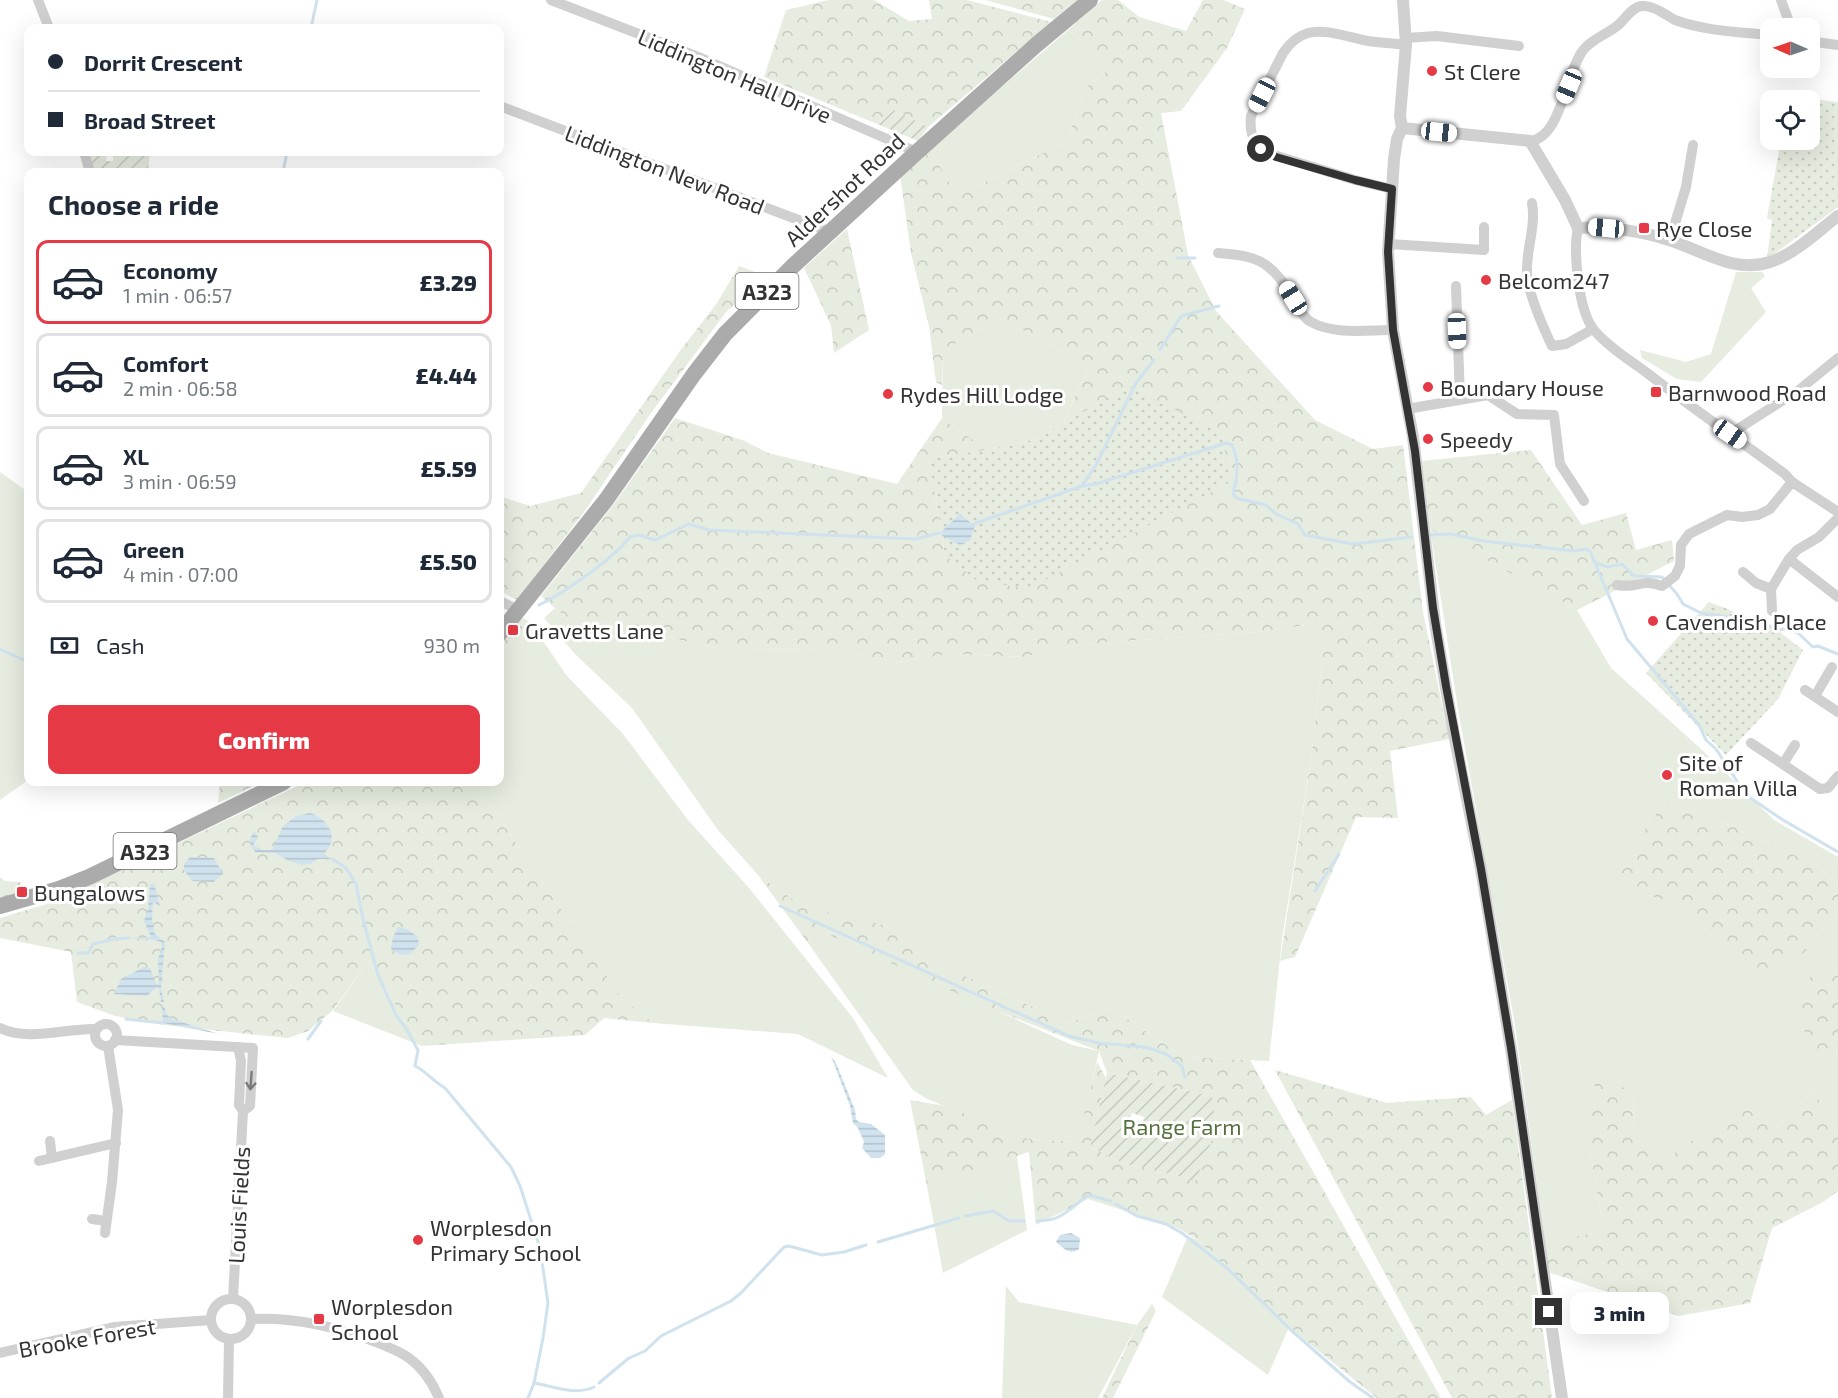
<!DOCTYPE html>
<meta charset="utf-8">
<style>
:root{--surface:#fff;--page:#f6f6f7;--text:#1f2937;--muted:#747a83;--line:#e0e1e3;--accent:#e63946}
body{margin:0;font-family:"Exo 2",sans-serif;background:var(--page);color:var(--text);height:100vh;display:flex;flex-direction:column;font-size:22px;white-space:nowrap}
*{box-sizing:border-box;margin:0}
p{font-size:20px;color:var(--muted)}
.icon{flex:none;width:33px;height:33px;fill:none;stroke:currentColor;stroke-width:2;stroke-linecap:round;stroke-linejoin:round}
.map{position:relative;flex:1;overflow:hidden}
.sheet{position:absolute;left:24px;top:168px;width:480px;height:618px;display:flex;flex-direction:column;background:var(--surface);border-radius:12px;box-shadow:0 6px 24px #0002}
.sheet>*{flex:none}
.banner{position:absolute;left:24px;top:24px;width:480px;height:132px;border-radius:12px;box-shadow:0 6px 24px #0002;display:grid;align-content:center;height:132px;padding:0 24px;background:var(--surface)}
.needle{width:39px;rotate:272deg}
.buttons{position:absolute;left:1760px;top:18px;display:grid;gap:12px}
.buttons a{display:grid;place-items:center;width:60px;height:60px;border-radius:12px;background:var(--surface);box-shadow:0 6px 24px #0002;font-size:30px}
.end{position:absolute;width:27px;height:27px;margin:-14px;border:8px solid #333;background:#fff;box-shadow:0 0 0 3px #fff}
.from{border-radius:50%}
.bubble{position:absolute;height:42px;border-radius:12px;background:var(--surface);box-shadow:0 6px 24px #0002;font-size:20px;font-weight:800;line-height:42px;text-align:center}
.car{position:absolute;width:18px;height:36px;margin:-18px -9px;border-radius:8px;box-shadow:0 0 4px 2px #0007;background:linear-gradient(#fff 24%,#345 0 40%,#fff 0 76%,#345 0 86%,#fff 0)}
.banner b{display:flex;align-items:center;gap:21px;height:57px;font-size:22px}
.banner b+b{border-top:2px solid var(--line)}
.banner i{width:15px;height:15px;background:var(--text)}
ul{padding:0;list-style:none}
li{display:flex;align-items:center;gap:18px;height:84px;margin:0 12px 9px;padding:0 12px;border:3px solid var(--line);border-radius:12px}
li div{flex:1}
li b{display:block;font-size:22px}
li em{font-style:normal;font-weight:800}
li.selected{border-color:var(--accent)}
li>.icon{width:54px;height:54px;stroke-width:1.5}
h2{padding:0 24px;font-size:27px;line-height:72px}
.pay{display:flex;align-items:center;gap:15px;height:66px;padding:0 24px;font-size:22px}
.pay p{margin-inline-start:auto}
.cta{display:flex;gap:12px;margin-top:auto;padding:12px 24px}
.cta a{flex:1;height:69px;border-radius:12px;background:var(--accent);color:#fff;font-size:24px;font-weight:800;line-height:69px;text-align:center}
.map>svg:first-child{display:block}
.grass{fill:#e6ecdf}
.forest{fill:url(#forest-crowns)}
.park{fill:url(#park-dots)}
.garden{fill:url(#garden-furrows);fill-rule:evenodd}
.water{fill:url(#water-rules)}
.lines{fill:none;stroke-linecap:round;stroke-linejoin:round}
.stream{stroke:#cfe2ee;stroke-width:3}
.minor{stroke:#d0d0d0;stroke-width:10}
.tertiary{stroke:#d0d0d0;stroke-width:12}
.primary{stroke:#ababab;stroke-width:16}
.oneway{stroke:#7a7a7a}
.route{stroke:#333;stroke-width:8}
.poi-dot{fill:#e63946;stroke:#fff;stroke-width:2}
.labels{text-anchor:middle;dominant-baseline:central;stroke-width:6;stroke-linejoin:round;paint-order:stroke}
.shield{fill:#fff;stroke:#707070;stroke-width:1.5}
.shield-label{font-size:21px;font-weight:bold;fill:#333}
.poi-label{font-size:22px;fill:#333;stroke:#fff;text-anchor:start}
.street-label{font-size:22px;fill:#333;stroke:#fff}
.park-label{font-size:22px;fill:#56703f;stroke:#fff}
</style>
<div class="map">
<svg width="1838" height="1398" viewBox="0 0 1838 1398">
<defs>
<pattern id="forest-crowns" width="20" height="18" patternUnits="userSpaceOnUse" patternTransform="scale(1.5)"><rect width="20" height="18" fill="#e6ecdf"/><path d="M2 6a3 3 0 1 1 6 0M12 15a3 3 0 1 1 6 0" fill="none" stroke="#c6cbc0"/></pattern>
<pattern id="park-dots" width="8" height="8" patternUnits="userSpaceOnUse" patternTransform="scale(1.5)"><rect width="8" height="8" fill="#e6ecdf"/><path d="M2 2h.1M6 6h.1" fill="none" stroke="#c6cbc0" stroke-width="1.8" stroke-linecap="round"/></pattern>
<pattern id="garden-furrows" width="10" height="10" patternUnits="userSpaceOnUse" patternTransform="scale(1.5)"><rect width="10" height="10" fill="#e6ecdf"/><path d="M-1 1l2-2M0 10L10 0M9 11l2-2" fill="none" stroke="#c6cbc0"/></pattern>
<pattern id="water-rules" width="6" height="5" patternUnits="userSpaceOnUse" patternTransform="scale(1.5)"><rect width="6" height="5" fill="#cfe2ee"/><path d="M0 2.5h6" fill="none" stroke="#b2c2cd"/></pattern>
</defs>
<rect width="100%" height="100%" fill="#fff"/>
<!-- grass -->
<g class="grass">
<polygon points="1068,30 1114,66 1084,89 1067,141 957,196 930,149"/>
<polygon points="1736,272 1762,272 1765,276 1751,288 1766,312 1701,382 1677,379 1642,358 1640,350 1686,362 1711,354"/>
<polygon points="1001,319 1089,365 1063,424 1037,439 987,450 942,418 943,350"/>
<polygon points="0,472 28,492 28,780 0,800"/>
<polygon points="1430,529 1577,610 1611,668 1701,749 1774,820 1838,857 1838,888 1820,867 1729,825 1664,804 1633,891 1677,904 1735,955 1799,959 1838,910 1838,970 1812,974 1834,1054 1838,1058 1838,1132 1813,1090 1775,1129 1753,1097 1662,1162 1633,1137 1634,1090 1589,1146 1604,1231 1545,1242 1515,1025 1459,715"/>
<polygon points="555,608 574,624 611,622 658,635 726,650 834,649 898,662 951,654 1022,657 1083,644 1257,632 1306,625 1324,644 1311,759 1282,939 1269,1061 1184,1057 1111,1008 1068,1023 923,957 884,925 805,908 758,875 718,830 632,708 575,654 544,618"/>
<polygon points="529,621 567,676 623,734 688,820 749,888 853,1018 888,1078 798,1034 653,1023 624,1000 618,993 475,782 500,782 500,653"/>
<polygon points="814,927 1072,1045 1099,1051 1078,1142 1028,1139 927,1099 913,1090 808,943"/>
<polygon points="368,962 422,1046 333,1011"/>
<polygon points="1017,1156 1027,1230 943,1273 927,1186"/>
<polygon points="1188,1236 1198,1240 1289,1327 1268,1375 1162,1297"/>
<polygon points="1006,1286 1019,1302 1137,1325 1098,1398 1002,1398"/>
</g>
<!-- forest -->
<g class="forest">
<polygon points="829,0 874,0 909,21 932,19 929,0 967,0 1051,22 928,127 894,110 877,124 764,77 786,10"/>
<polygon points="985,0 1077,0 1054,19"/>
<polygon points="1102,0 1118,0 1139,17 1186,31 1203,0 1223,0 1245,9 1227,48 1181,111 1161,113 1188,255 1216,311 1315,420 1373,449 1403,445 1423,612 1449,739 1390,751 1398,818 1356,817 1295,957 1280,961 1311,759 1324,644 1306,625 1257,632 1083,644 1022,657 951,654 898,662 834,649 726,650 658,635 611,622 574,624 541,596 614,504 675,418 745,441 768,453 897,484 942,418 987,450 929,458 945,555 1128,386 1063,424 1089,365 1001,319 943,350 942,385 936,382 929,326 911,253 900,175 930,149 957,196 1067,141 1084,89 1114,66 1068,30"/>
<polygon points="847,229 869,330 834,353 831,325 804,268"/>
<polygon points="739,266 767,276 726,312 651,413 584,512 517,600 500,591 500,501 502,497 530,506 581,493 680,351 717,303"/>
<polygon points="1531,450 1582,525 1626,513 1636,550 1672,540 1674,561 1577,610 1430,529 1421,461"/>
<polygon points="522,618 529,621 500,653 500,642"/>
<polygon points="220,782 262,782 218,803"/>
<polygon points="306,782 475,782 618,993 624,1000 653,1023 604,1018 585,1035 422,1046 368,962 332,1011 308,1031 288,1038 163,1025 115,1016 77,1002 71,952 0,938 0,918 57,901"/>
<polygon points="1664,804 1729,825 1820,867 1838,888 1838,910 1799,959 1762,971 1735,955 1677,904 1633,891 1613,873"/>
<polygon points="758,875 804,907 884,925 923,957 1068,1023 1111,1008 1184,1057 1250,1060 1441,1398 1377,1398 1289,1327 1198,1240 1178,1228 1088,1199 1036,1225 1029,1152 927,1186 910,1100 946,1106 1028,1139 1077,1142 1097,1062 1106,1078 1090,1147 1125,1164 1196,1180 1212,1096 1107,1073 1099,1051 980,1004 814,928 808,943"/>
<polygon points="0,877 5,881 20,882 23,893 0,900"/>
<polygon points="1838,970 1838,1058 1834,1054 1807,1051 1800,995 1812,974"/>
<polygon points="1275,1070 1387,1103 1471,1097 1486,1115 1512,1100 1552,1398 1452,1398"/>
<polygon points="1595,1081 1634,1090 1633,1137 1662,1162 1753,1097 1775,1129 1813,1090 1838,1132 1838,1191 1823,1202 1772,1228 1750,1303 1679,1316 1548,1272 1545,1242 1604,1231 1589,1146"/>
<polygon points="1152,1304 1156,1311 1113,1398 1102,1398 1137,1325"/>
</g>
<!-- park -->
<g class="park">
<polygon points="1787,96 1838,102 1838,207 1767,259 1772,220 1767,218 1781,140 1809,140 1809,100 1787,100"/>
<polygon points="1128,386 1222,434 1230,482 1028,589 976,580 945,555 929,458 987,450 1037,439"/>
<polygon points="1709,602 1772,626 1803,650 1778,699 1726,755 1646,673"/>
</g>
<!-- garden -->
<g class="garden">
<polygon points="894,110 928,127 918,141 877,124"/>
<polygon points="90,152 107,152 106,161 113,161 114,152 150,152 148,172 94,171"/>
<path d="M1107,1073L1212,1096L1216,1130L1196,1180L1125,1164L1090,1147ZM1132,1113L1144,1117L1143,1121L1150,1124L1147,1134L1128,1128Z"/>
</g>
<!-- water -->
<g class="water">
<polygon points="960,514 971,523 976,523 970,540 960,545 941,535 941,532"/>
<path d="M310,813C322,816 337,831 330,845C329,848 326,851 324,854L327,857L332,859H317L310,864L302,865L287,860L275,853L255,852L249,841L254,831L258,837L253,845L262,850H272L283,826L296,816Z"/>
<polygon points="190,857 214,858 223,874 213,882 192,881 184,870 184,864"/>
<path d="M154,883L160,906L153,902C152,915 151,921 155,934L165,942L161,988L164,1002H161L159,989L157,987L147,996L114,994L121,979L144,967L150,968L156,984H159L158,959L162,947L161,942L155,940L129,938L151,937L144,921L148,910L150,885Z"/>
<polygon points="398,927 407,929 418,937 419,945 410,954 400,955 391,949 393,937"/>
<polygon points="162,1006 164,1006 167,1015 172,1019 219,1034 163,1023"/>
<polygon points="831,1056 836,1063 855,1110 856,1119 859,1122 871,1124 885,1135 885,1154 880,1158 871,1158 862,1148 864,1142 858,1128 853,1123 850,1106"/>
<path d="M1071,1233L1080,1238L1079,1249C1070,1256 1063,1248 1056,1242L1060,1235Z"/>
</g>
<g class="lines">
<!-- stream -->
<g class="stream">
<polyline points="311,28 317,0"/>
<polyline points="283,172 287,152"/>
<polyline points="1177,258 1195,258"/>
<polyline points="1160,350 1181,316 1219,306"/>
<polyline points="1082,486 1097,463 1136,383 1154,360"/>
<path d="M976,523L1082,486L1096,484L1226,443L1232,445C1239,460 1238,477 1233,493L1236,498L1266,505L1276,514L1298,524L1305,535L1353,544L1411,537"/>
<polyline points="1429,535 1451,534 1483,541 1574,551 1586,549 1590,551 1627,639 1699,725 1706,740 1716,749 1746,795 1783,820 1838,852"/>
<polyline points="1596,563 1608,567 1622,564 1634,576 1662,577 1677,594 1683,604 1701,613 1736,618 1745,623 1753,622 1763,627 1771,626 1779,630 1790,628 1797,633"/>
<path d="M539,605C566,592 611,560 630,537L639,535L655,540L689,524L709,530L916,539L939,533"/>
<polyline points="1799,634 1813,647 1818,646 1838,654"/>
<polyline points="0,649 28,662"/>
<path d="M332,859L346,868L356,884L363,919L378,975L396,1015L407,1030L418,1050L415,1066C426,1071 434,1082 445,1088L511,1167L520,1186L540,1248L548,1303L543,1338L534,1383L528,1398"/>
<polyline points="1315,891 1339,854"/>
<polyline points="780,906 1069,1036 1099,1043 1145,1047 1166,1054 1182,1066 1185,1077"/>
<polyline points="78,953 88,953 93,944 114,939 129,938"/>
<polyline points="126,1019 163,1023"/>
<polyline points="308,1039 321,1021"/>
<polyline points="1116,1204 1137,1216 1166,1224 1182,1233 1228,1269 1292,1331 1350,1382 1373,1398"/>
<polyline points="965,1216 993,1211 1009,1221 1024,1221"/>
<path d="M1037,1221C1062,1221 1068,1210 1087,1196H1093L1111,1201"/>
<polyline points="878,1242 959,1218"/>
<path d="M534,1383C553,1386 576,1396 594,1387"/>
<polyline points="599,1383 629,1358 645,1351 661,1336 731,1301 741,1293 784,1247 789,1246 822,1255 844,1252 866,1245"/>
</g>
<!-- minor -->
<g class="minor">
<polyline points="38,0 49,28"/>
<polyline points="551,0 701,58 917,152"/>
<polyline points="1781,0 1789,22 1789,28"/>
<polyline points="1405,38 1437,36 1519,46"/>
<polyline points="1809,41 1838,45"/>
<polyline points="500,106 830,232"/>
<path d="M1530,141C1562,138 1566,70 1584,49C1592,39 1607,34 1617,26C1625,20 1631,7 1642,6C1654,5 1665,15 1675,20C1705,31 1739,32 1770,35"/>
<polyline points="84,152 90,172"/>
<path d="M1392,189L1355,180L1268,153C1253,145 1249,133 1251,116L1283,53C1289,44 1297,36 1308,33C1326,28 1350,38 1368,41C1380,43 1393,43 1406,45"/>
<path d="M1532,203C1536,226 1527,246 1527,269C1526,288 1543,327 1552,346L1566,344L1593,329"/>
<path d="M1578,228C1573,251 1578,310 1594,330C1609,348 1633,362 1651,376C1695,410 1740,441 1785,474L1792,482L1838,512"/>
<polyline points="1670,240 1686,187 1693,145"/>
<polyline points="1389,244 1484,250 1484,227"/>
<path d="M1218,253C1262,256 1271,263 1295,300C1299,308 1303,318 1311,322C1334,335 1368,330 1393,330"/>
<polyline points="1456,286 1460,399"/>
<polyline points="1407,409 1488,395 1517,414 1554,415 1560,464 1584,501"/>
<polyline points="1730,434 1799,390 1838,358"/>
<polyline points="1789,559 1838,597"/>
<polyline points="1743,572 1756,583 1771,589"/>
<path d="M1617,585C1638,589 1641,578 1662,586L1675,576L1680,566L1681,545L1689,534L1727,515L1742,517L1758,515L1770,509L1792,482"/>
<polyline points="500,601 518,610"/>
<polyline points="1772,611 1771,589 1789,559 1797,550 1819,537 1838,518"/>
<polyline points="1805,690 1838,712"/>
<polyline points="1815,696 1832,667"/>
<polyline points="1751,743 1820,789 1828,788 1838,776"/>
<polyline points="1783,764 1795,745"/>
<circle cx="106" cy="1035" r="11"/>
<path d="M0,1028C29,1042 65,1028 96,1029"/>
<polyline points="115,1040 253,1048 250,1106 243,1111"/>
<polyline points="50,1141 52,1158"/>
<polyline points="39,1161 116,1143"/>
<polyline points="92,1219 106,1221"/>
<polyline points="105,1233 112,1182 118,1110 108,1046"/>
<polyline points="233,1299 243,1111 239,1105 241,1061 238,1047"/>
<circle cx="231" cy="1319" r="20"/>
<path d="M251,1319C295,1317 335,1326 376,1342C388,1347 400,1351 409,1358C424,1369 432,1382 439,1398"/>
<polyline points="0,1353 114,1327 211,1320"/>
<polyline points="228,1398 229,1339"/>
</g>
<!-- tertiary -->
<g class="tertiary">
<polyline points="1403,0 1406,45 1400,116 1402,128 1397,139 1394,159 1388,252 1393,330 1413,437 1435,623 1453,729 1481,869 1511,1049 1562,1398"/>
<path d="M1402,128L1530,141L1565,200L1578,228C1607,226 1641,231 1669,240C1701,250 1734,274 1770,262C1795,254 1817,232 1838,216"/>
</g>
<!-- primary -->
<g class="primary">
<polyline points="500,633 606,500 694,374 725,334 794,265 917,152 1036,45 1090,0"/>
<polyline points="0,906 59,889 89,877 284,782"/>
</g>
</g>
<!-- one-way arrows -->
<defs><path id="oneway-shaft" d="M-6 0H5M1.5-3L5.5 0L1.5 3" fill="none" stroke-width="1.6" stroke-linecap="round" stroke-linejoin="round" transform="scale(1.5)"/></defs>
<use class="oneway" href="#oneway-shaft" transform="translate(251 1081) rotate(94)"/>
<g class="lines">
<!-- route -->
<polyline class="route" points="1261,149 1276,157 1355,180 1392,189 1388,252 1393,330 1415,451 1433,608 1446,686 1481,869 1511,1048 1549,1312"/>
</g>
<!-- markers -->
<g class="poi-dot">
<circle cx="1432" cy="71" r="6"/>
<rect x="1638" y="222" width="12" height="12" rx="3"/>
<circle cx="1486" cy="280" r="6"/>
<circle cx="1428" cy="387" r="6"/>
<rect x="1650" y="386" width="12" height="12" rx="3"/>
<circle cx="888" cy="394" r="6"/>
<circle cx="1428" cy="439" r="6"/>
<circle cx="1653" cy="621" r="6"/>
<rect x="507" y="624" width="12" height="12" rx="3"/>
<circle cx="1667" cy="775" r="6"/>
<rect x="16" y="886" width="12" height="12" rx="3"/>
<circle cx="418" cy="1240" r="6"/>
<rect x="313" y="1313" width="12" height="12" rx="3"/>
</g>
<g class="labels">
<!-- shield labels -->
<g class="shield">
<rect x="735.5" y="273" width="63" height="36" rx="4.5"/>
<rect x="113.5" y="833" width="63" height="36" rx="4.5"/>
</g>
<g class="shield-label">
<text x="767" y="291">A323</text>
<text x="145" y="851">A323</text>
</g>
<!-- poi labels -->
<g class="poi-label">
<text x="1444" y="71">St Clere</text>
<text x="1656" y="228">Rye Close</text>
<text x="1498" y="280">Belcom247</text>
<text x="1440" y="387">Boundary House</text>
<text x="1668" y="392">Barnwood Road</text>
<text x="900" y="394">Rydes Hill Lodge</text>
<text x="1440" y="439">Speedy</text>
<text x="1665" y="621">Cavendish Place</text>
<text x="525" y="630">Gravetts Lane</text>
<text x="1679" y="762">Site of<tspan x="1679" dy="25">Roman Villa</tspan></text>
<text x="34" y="892">Bungalows</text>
<text x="430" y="1227">Worplesdon<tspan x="430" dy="25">Primary School</tspan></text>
<text x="331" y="1306">Worplesdon<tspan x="331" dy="25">School</tspan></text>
</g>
<!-- street labels -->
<g class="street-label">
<text transform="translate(735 75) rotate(23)">Liddington Hall Drive</text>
<text transform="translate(665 169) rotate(21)">Liddington New Road</text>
<text transform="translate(844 189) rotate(-43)">Aldershot Road</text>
<text transform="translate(238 1205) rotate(-87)">Louis Fields</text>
<text transform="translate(87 1337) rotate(-10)">Brooke Forest</text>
</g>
<!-- park labels -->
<g class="park-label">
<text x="1182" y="1126">Range Farm</text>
</g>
</g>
</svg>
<div class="buttons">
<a><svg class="needle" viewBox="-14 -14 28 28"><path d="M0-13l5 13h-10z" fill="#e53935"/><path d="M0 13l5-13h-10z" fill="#747a83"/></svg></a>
<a><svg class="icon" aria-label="locate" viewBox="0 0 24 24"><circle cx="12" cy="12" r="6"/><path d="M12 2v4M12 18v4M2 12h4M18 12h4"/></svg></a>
</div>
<i class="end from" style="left:1261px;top:149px"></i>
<i class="end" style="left:1549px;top:1312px"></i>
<div class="bubble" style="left:1570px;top:1292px;width:99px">3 min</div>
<i class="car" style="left:1569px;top:86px;rotate:203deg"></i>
<i class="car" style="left:1262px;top:95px;rotate:207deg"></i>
<i class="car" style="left:1439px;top:132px;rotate:96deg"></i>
<i class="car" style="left:1606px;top:228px;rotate:275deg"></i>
<i class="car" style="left:1293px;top:298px;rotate:328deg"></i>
<i class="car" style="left:1457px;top:331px;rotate:178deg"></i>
<i class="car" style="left:1730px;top:434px;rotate:125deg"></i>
<div class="banner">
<b><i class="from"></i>Dorrit Crescent</b>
<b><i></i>Broad Street</b>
</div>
<section class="sheet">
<h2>Choose a ride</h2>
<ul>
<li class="selected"><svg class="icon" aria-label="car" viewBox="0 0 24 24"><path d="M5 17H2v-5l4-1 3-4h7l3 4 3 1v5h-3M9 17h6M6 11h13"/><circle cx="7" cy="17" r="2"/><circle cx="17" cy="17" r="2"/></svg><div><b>Economy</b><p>1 min · 06:57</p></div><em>£3.29</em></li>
<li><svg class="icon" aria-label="car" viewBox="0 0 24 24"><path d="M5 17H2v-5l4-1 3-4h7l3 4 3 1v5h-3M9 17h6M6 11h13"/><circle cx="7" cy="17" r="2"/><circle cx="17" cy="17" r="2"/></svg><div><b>Comfort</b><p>2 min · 06:58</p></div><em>£4.44</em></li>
<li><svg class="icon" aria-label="car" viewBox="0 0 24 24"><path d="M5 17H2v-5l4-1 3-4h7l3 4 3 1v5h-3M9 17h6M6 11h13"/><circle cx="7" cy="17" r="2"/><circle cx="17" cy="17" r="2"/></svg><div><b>XL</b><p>3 min · 06:59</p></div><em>£5.59</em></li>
<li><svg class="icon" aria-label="car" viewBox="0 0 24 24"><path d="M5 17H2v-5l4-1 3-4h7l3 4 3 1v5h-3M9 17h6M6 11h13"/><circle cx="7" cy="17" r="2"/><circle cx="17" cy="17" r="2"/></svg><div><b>Green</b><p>4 min · 07:00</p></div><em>£5.50</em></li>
</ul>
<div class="pay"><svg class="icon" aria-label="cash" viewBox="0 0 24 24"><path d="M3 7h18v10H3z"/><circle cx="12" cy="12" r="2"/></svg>Cash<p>930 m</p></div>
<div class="cta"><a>Confirm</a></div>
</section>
</div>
